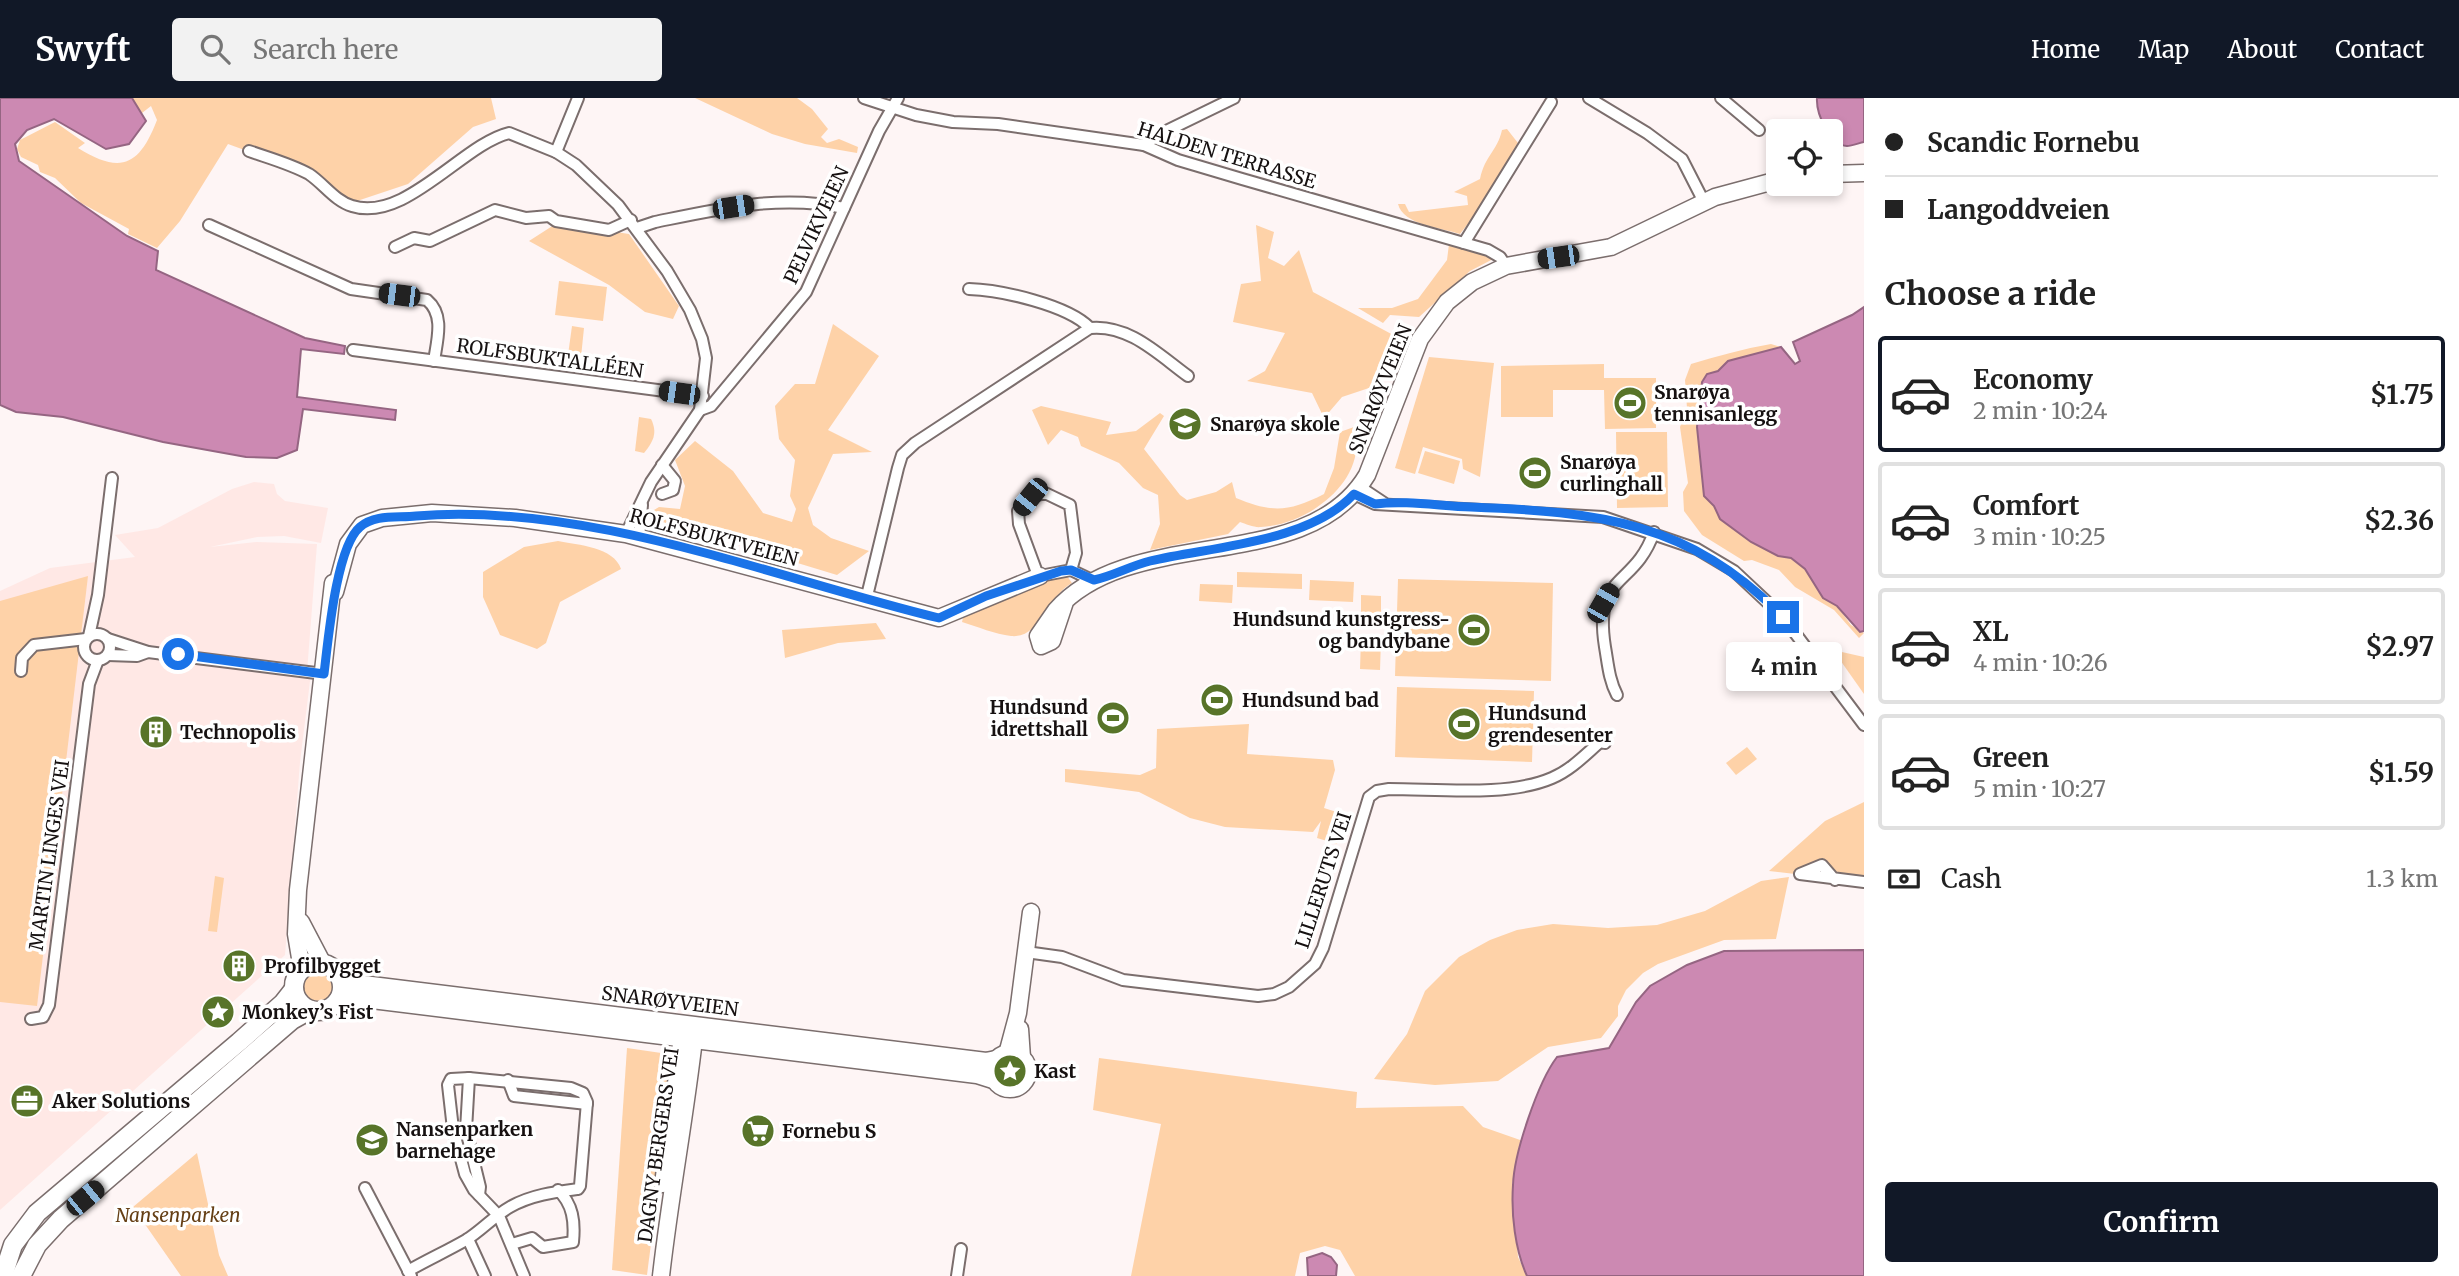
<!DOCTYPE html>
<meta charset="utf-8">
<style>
:root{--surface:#fff;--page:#f2f2f2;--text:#222;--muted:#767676;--line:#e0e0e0;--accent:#111827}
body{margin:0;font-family:Merriweather,serif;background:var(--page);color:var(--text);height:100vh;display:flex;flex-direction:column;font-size:26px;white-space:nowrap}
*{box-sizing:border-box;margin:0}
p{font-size:23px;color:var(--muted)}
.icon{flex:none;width:38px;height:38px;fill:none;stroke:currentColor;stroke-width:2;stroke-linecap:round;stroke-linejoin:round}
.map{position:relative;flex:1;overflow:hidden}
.details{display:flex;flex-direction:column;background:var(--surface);width:595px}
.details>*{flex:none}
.banner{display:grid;align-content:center;height:154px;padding:0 21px;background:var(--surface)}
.tools{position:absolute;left:1766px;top:21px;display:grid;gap:14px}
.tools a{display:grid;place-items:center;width:77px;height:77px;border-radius:7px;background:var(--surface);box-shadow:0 4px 10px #0003;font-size:35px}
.end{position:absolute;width:32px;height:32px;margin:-16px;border:9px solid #1a73e8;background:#fff;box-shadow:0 0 0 4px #fff}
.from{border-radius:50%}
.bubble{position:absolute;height:49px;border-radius:7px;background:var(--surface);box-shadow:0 4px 10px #0003;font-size:23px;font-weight:700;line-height:49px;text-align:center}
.car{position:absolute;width:21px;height:42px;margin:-21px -10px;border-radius:9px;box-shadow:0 0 5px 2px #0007;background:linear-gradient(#222 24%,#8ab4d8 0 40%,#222 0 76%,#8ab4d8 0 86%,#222 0)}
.banner b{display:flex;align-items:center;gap:24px;height:66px;font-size:26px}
.banner b+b{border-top:2px solid var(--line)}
.banner i{width:18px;height:18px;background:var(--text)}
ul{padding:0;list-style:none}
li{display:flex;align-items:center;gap:21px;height:116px;margin:0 14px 10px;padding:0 7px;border:4px solid var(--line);border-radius:7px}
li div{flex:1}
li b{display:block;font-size:26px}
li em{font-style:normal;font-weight:700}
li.on{border-color:var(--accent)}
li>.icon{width:63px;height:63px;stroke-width:1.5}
h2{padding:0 21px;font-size:32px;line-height:84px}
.pay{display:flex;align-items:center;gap:18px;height:77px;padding:0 21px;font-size:26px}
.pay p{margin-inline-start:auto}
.button{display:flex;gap:14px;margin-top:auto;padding:14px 21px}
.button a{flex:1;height:80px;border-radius:7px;background:var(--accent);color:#fff;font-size:28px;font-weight:700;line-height:80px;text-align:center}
header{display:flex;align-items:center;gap:42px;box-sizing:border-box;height:98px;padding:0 35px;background:var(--accent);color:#fff}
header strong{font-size:33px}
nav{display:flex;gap:38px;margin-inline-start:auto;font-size:24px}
.search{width:490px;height:63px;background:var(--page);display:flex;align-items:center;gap:18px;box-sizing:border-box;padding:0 24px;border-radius:7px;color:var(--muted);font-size:26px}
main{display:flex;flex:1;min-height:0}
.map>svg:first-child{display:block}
.built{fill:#ffe8e5}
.green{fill:#fed2a8}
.water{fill:#cc89b2;stroke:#956582;stroke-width:2}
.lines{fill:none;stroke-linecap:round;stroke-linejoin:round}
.street-casing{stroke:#7b6e6d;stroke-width:14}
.secondary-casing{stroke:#7b6e6d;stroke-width:19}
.primary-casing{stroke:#7b6e6d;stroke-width:21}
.street{stroke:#fff;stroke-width:10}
.secondary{stroke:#fff;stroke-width:16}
.primary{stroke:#fff;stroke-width:18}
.route{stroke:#1a73e8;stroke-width:9}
.labels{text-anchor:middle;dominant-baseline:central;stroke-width:7;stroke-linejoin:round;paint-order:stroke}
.street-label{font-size:19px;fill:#161111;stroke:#fff}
.poi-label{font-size:19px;font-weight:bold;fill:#161111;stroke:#fff;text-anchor:start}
.park-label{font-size:19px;font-style:italic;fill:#653f15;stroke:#fff}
</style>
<header>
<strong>Swyft</strong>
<div class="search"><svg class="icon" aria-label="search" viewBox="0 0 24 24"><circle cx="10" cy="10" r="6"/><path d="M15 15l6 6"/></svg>Search here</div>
<nav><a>Home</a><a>Map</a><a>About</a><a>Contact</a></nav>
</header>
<main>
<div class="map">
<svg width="1864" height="1178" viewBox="0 0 1864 1178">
<rect width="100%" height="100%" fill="#fef5f5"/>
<!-- built -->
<polygon class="built" points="254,384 274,386 277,396 285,403 328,410 321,445 284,438 257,439 210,449 257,444 317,446 307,574 311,575 300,664 285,857 0,1112 0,493 50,470 135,459 115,437 158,430 232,391"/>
<!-- green -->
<g class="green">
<path d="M132,0H491L496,21L473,29L408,86L351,105L301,73L228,46L180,123L157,150L128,136L129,131L81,105L55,80L40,74L38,67L21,59L17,51L20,42L55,24L85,45L78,50C120,76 139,69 157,22L151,8L142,15Z"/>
<polygon points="695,0 797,0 812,11 828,31 821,39 827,45 839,41 858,49 857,55 805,46 772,36"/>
<path d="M1507,31L1518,45C1507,80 1482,108 1460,136C1442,130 1403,127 1398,106H1405L1409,114L1468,107L1467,98L1454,94L1480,81C1485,57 1497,54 1502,32Z"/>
<polygon points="557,125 629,136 679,208 673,221 645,214 609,187 529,143"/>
<polygon points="1256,127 1274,134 1268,160 1284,168 1299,152 1313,194 1397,239 1387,271 1375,288 1342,299 1324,320 1312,295 1247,283 1265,273 1285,235 1233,224 1241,186 1261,183"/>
<polygon points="1449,146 1495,160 1470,173 1419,219 1390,217 1383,225 1358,210 1392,210 1418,201 1447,162"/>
<polygon points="559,183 607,189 603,223 555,217"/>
<polygon points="833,226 879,258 828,332 872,354 833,356 808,410 813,427 831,440 869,453 837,477 656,422 654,412 659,409 680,411 685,388 675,362 695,343 733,373 763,415 792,424 796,411 790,398 795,362 779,341 775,308 795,286 815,286"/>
<polygon points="572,228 584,230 581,259 568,257"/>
<path d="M1771,246L1781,249L1728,263L1718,273L1707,276L1702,283L1697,329L1704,397L1714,408L1720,421L1751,444L1778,458L1792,460L1805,471L1823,500L1837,508L1851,527L1864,535L1859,540L1834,512L1795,489L1779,472L1752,462L1744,463L1702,437L1684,413L1683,394L1688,385L1680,329L1687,310L1685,282L1691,266C1717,258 1743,251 1771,246Z"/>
<polygon points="1429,259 1494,265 1480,379 1463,371 1462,361 1423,349 1415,376 1395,370"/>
<polygon points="1604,266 1604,280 1656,280 1656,330 1605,331 1604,292 1553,292 1553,319 1501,319 1501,268"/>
<path d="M1041,308L1111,324L1106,337L1136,333L1160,315L1164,318L1144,351L1180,397L1187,402L1216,394L1232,384L1236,400C1272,415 1289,414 1324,396L1334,370L1340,334L1354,329C1370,382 1308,427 1261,429C1255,430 1246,426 1240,424L1228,436L1150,452L1160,426L1158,397L1143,390L1119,365L1081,348L1078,339L1061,332L1048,347L1032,312Z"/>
<path d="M639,319L651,321C658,335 653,344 644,355L635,353Z"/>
<polygon points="1616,334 1667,334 1668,409 1617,410"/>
<polygon points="1425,353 1460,363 1454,386 1418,375"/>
<path d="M558,443C578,447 614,449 621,471L560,504L546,545L537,551L500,537L483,499V474L524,449Z"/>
<polygon points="1237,474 1302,476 1302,491 1237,489"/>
<polygon points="88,478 37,908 0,904 0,503"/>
<path d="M1067,478L1072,485C1048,497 1041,541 1011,538C995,536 978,529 962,524L964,516L1042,484Z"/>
<polygon points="1398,481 1553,485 1551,583 1395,578"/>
<polygon points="1310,482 1354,484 1353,504 1309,502"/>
<polygon points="1200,486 1233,487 1232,505 1199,503"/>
<polygon points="1361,497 1381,498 1381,529 1361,528"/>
<polygon points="876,525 886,541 838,545 785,560 782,532"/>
<polygon points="1361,540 1381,540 1380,572 1360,571"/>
<polygon points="1833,552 1864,559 1864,596"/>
<polygon points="1397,589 1534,593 1532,664 1395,659"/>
<polygon points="1249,626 1247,656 1333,662 1335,672 1324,710 1346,717 1337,746 1317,740 1321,723 1313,734 1225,729 1190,720 1139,694 1065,684 1065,671 1140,677 1156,670 1157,631"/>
<polygon points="1747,649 1757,661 1736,677 1726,665"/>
<polygon points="1864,704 1864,784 1769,773 1825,723"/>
<polygon points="215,778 224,780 217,834 208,833"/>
<polygon points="1789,779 1776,841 1724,842 1658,866 1643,875 1626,892 1618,908 1618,918 1601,940 1548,949 1498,983 1435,987 1374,981 1407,936 1425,893 1459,859 1490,842 1517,832 1553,826 1608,830 1657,827 1705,813 1761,783"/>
<circle cx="318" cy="888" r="15"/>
<polygon points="627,950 675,957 647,1177 612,1172"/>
<polygon points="1099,960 1357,994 1356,1010 1463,1008 1483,1029 1523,1043 1512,1086 1518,1159 1527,1178 1355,1178 1340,1152 1325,1148 1300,1155 1295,1178 1131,1178 1161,1026 1093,1012"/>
<polygon points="197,1055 219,1157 228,1178 181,1178 133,1109"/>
</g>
<!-- water -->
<g class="water">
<polygon points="0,0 132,0 146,23 129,46 106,51 54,21 27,32 15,46 19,63 127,138 158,153 156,172 305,240 345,248 344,256 301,251 297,299 396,312 395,322 303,311 297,352 277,360 246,359 163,344 63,319 16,314 0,307"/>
<path d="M1817,0H1864V44C1859,45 1852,48 1847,48C1830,47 1816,16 1817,0Z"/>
<polygon points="1864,209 1864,533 1860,534 1837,508 1823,500 1805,471 1791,460 1778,458 1751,444 1720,421 1714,408 1704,398 1697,329 1702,284 1707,276 1718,273 1728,263 1781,249 1795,266 1800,263 1793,244 1852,217"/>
<path d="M1864,852V1178H1527C1515,1152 1511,1116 1513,1087C1514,1055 1538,984 1557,959L1609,950L1636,904L1650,888L1687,867L1724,853Z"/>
<polygon points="1322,1155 1331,1159 1337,1167 1336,1178 1308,1178 1307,1160"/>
</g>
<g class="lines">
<defs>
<g id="street">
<polyline points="864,0 916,17 953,24 998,26 1144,47 1178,62 1242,81 1488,152 1500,159 1506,168"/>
<polyline points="1589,0 1647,35 1682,61 1704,104"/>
<polyline points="1721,0 1759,32"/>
<polyline points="1144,47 1158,37 1234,0"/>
<path d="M249,53C269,60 291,66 309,76C324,86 335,103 352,108C405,125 463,46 509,35L556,54L576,67L618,107L667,173L690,212L702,241L706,260L700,312L651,384L626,436"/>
<polyline points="556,54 578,0"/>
<path d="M209,127L351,191L427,202C445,217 437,242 434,263"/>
<path d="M637,130L655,124C718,111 780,96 844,110"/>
<polyline points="1464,145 1551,4"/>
<polyline points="395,149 414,140 430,143 495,112 526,120 549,118 556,123 609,132 631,122"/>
<path d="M969,191C1001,192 1068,207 1090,230"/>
<polyline points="353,252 703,298"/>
<polyline points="700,312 711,308 806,194 879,33 898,0"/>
<polyline points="1360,389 1384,405"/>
<polyline points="662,396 673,392 675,383 662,367"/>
<polyline points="1354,396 1375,406 1603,419 1697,451 1734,473 1783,519 1864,627"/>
<polyline points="639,439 642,407"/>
<polyline points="1071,472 1040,478 1036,472 1019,426 1018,413 1030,399 1045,395 1070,407 1076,455 1071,472 1094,483"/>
<path d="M866,502L898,370L902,357L915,345L1090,230C1129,226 1159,257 1188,278"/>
<circle cx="97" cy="549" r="13"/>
<polyline points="89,538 98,497 112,380"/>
<polyline points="108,541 148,554 324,576"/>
<polyline points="108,557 137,558 148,554"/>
<polyline points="21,573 22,560 34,547 86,541"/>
<path d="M1617,597C1609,582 1608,566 1605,549C1593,474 1634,491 1654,434"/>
<polyline points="1835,782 1822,767 1800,776 1864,784"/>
<path d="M1026,854L1062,859L1123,882L1258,898L1274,896L1289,889L1315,866L1323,850L1369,699L1377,693L1389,691C1438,691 1508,699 1552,680C1571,672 1585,657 1600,644L1605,645"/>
<polyline points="31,921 43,919 49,907 89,586 98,562"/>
<polyline points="469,980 466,1032 480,1089 479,1097"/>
<polyline points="508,982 514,998 587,1006"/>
<polyline points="365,1090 411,1178"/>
<polyline points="468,1141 485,1178"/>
<path d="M512,1146L532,1140L543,1149L573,1144C575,1124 573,1106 558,1092"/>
<path d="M408,1173C427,1162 447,1153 466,1142C482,1132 494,1118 510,1109C531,1097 555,1094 578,1091L580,1088L587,1004L583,995L571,990L469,980L451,981L448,987L453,1031L465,1076L474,1092L499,1118L524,1178"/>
<polyline points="957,1178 961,1151"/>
</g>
<g id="secondary">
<polyline points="1830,76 1864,75"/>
<polyline points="335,494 348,446 362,427 382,420 432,415 515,420 626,436 939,520 1040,478"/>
<path d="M1065,504L1052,543L1041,548L1038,538L1056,512C1133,425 1306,479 1367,377L1420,241L1447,204L1472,184L1506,168L1611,149L1715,99L1778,82"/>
<polyline points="301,824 323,866"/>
<polyline points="302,872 296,836 298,792 333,485"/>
<polyline points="1020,931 1022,960"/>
<polyline points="1007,956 1018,915 1031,814"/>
<polyline points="663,1086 682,939"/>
<path d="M661,1178C670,1098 685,1020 694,941L688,933"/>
</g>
<g id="primary">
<circle cx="318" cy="889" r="24"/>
<polyline points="340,879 363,887 986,964 996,962"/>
<polyline points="339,901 364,900 977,976 996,982"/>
<circle cx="1010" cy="973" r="17"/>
<polyline points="3,1178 13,1147 37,1115 239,944 283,905 294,891"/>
<polyline points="21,1178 37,1147 61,1121 292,922 310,912"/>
</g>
</defs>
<!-- street casing -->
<use href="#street" class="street-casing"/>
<!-- secondary casing -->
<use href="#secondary" class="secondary-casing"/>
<!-- primary casing -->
<use href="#primary" class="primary-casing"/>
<!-- street -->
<use href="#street" class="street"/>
<!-- secondary -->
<use href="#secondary" class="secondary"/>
<!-- primary -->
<use href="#primary" class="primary"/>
</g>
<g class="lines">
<!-- route -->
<path class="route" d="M178,556L324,576C328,544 336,449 360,429C375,416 397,420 416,418C591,404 770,479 939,520L986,498L1061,473L1071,472L1094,482C1113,478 1130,468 1150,463C1214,448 1308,445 1354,396L1375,406C1405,402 1440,408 1471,409C1598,414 1689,423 1783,519"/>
</g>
<!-- icons -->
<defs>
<symbol id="stadium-disc" viewBox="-11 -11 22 22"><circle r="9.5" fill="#587429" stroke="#fff"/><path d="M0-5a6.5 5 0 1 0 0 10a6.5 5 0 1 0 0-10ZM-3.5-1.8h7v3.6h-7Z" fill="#fff"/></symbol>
<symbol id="school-disc" viewBox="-11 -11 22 22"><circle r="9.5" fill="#587429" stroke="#fff"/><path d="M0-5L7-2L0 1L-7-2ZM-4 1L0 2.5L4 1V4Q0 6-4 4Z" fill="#fff"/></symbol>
<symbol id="building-disc" viewBox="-11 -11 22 22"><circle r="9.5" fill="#587429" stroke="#fff"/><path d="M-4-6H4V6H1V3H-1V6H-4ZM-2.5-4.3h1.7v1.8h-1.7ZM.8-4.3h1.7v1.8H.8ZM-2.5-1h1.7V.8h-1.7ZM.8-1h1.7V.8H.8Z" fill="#fff"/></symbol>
<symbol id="sight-disc" viewBox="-11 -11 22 22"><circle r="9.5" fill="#587429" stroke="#fff"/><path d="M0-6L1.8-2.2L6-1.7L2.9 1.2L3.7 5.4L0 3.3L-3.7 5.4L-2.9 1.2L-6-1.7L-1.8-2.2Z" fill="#fff"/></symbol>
<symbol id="office-disc" viewBox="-11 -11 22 22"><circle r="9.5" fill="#587429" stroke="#fff"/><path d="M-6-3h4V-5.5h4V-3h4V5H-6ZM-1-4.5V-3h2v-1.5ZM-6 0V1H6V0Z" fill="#fff"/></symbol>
<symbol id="supermarket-disc" viewBox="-11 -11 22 22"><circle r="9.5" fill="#587429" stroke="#fff"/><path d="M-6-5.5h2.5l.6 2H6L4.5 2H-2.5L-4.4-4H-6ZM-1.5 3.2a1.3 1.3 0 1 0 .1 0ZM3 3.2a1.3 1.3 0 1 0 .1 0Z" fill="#fff"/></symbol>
</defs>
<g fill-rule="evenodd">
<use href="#stadium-disc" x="1611" y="286" width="38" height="38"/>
<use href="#school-disc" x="1166" y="307" width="38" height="38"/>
<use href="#stadium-disc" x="1516" y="356" width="38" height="38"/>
<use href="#stadium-disc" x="1455" y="513" width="38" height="38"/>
<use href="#stadium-disc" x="1198" y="583" width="38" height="38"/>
<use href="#stadium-disc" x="1094" y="601" width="38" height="38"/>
<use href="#stadium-disc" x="1445" y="607" width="38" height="38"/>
<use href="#building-disc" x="137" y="615" width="38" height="38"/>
<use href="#building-disc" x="220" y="849" width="38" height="38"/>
<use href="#sight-disc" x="199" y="895" width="38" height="38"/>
<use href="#sight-disc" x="991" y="954" width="38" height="38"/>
<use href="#office-disc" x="8" y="984" width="38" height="38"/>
<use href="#supermarket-disc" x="739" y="1014" width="38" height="38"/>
<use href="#school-disc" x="353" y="1023" width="38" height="38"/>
</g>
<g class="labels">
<!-- street labels -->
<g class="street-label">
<text transform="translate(1227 57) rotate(17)">HALDEN TERRASSE</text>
<text transform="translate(816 127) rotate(-65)">PELVIKVEIEN</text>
<text transform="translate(550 260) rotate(8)">ROLFSBUKTALLÉEN</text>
<text transform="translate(1380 291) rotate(-68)">SNARØYVEIEN</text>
<text transform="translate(714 439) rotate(15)">ROLFSBUKTVEIEN</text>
<text transform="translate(49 757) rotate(-82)">MARTIN LINGES VEI</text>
<text transform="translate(1323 782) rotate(-72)">LILLERUTS VEI</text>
<text transform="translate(670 903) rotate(7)">SNARØYVEIEN</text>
<text transform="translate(658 1047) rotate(-82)">DAGNY BERGERS VEI</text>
</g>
<!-- poi labels -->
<g class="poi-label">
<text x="1654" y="294">Snarøya<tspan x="1654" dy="22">tennisanlegg</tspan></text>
<text x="1210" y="326">Snarøya skole</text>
<text x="1560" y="364">Snarøya<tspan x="1560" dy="22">curlinghall</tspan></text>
<text x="1450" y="521" text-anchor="end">Hundsund kunstgress-<tspan x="1450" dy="22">og bandybane</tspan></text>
<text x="1242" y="602">Hundsund bad</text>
<text x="1088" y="609" text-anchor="end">Hundsund<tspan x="1088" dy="22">idrettshall</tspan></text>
<text x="1488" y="615">Hundsund<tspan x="1488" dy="22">grendesenter</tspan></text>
<text x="180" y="634">Technopolis</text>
<text x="264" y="868">Profilbygget</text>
<text x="242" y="914">Monkey’s Fist</text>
<text x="1034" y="973">Kast</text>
<text x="52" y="1003">Aker Solutions</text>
<text x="396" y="1031">Nansenparken<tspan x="396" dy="22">barnehage</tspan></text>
<text x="782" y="1033">Fornebu S</text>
</g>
<!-- park labels -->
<g class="park-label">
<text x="178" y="1117">Nansenparken</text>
</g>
</g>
</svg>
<div class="tools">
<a><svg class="icon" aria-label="locate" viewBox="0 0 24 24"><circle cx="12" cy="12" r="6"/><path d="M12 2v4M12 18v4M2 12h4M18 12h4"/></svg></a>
</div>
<i class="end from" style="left:178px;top:556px"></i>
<i class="end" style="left:1783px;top:519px"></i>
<div class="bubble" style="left:1726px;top:544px;width:116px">4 min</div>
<i class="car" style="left:733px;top:109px;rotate:81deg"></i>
<i class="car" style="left:1558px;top:159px;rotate:262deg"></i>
<i class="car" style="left:399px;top:197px;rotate:277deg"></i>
<i class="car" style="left:679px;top:295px;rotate:278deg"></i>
<i class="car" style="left:1030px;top:399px;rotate:219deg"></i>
<i class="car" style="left:1603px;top:505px;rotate:30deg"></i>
<i class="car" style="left:85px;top:1100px;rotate:51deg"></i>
</div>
<section class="details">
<div class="banner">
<b><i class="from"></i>Scandic Fornebu</b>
<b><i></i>Langoddveien</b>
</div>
<h2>Choose a ride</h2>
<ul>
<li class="on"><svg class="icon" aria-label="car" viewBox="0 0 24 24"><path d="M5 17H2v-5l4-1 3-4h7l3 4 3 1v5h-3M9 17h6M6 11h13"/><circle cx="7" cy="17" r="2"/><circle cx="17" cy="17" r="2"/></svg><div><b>Economy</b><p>2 min · 10:24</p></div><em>$1.75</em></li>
<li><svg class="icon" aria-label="car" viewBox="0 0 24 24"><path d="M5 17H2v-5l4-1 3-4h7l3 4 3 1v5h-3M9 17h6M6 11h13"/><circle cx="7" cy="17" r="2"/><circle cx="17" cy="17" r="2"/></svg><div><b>Comfort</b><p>3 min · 10:25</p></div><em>$2.36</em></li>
<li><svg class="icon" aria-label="car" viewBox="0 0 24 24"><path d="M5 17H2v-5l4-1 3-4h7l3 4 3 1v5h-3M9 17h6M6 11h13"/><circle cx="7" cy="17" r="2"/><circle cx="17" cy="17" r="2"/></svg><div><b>XL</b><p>4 min · 10:26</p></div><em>$2.97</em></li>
<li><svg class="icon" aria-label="car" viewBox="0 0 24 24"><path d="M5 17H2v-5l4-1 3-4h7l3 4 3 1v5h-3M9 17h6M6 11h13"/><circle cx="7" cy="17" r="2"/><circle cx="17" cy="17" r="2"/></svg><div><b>Green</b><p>5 min · 10:27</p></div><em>$1.59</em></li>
</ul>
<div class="pay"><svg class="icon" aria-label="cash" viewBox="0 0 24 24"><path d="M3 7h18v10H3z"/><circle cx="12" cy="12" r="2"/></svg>Cash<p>1.3 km</p></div>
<div class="button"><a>Confirm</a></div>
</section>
</main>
